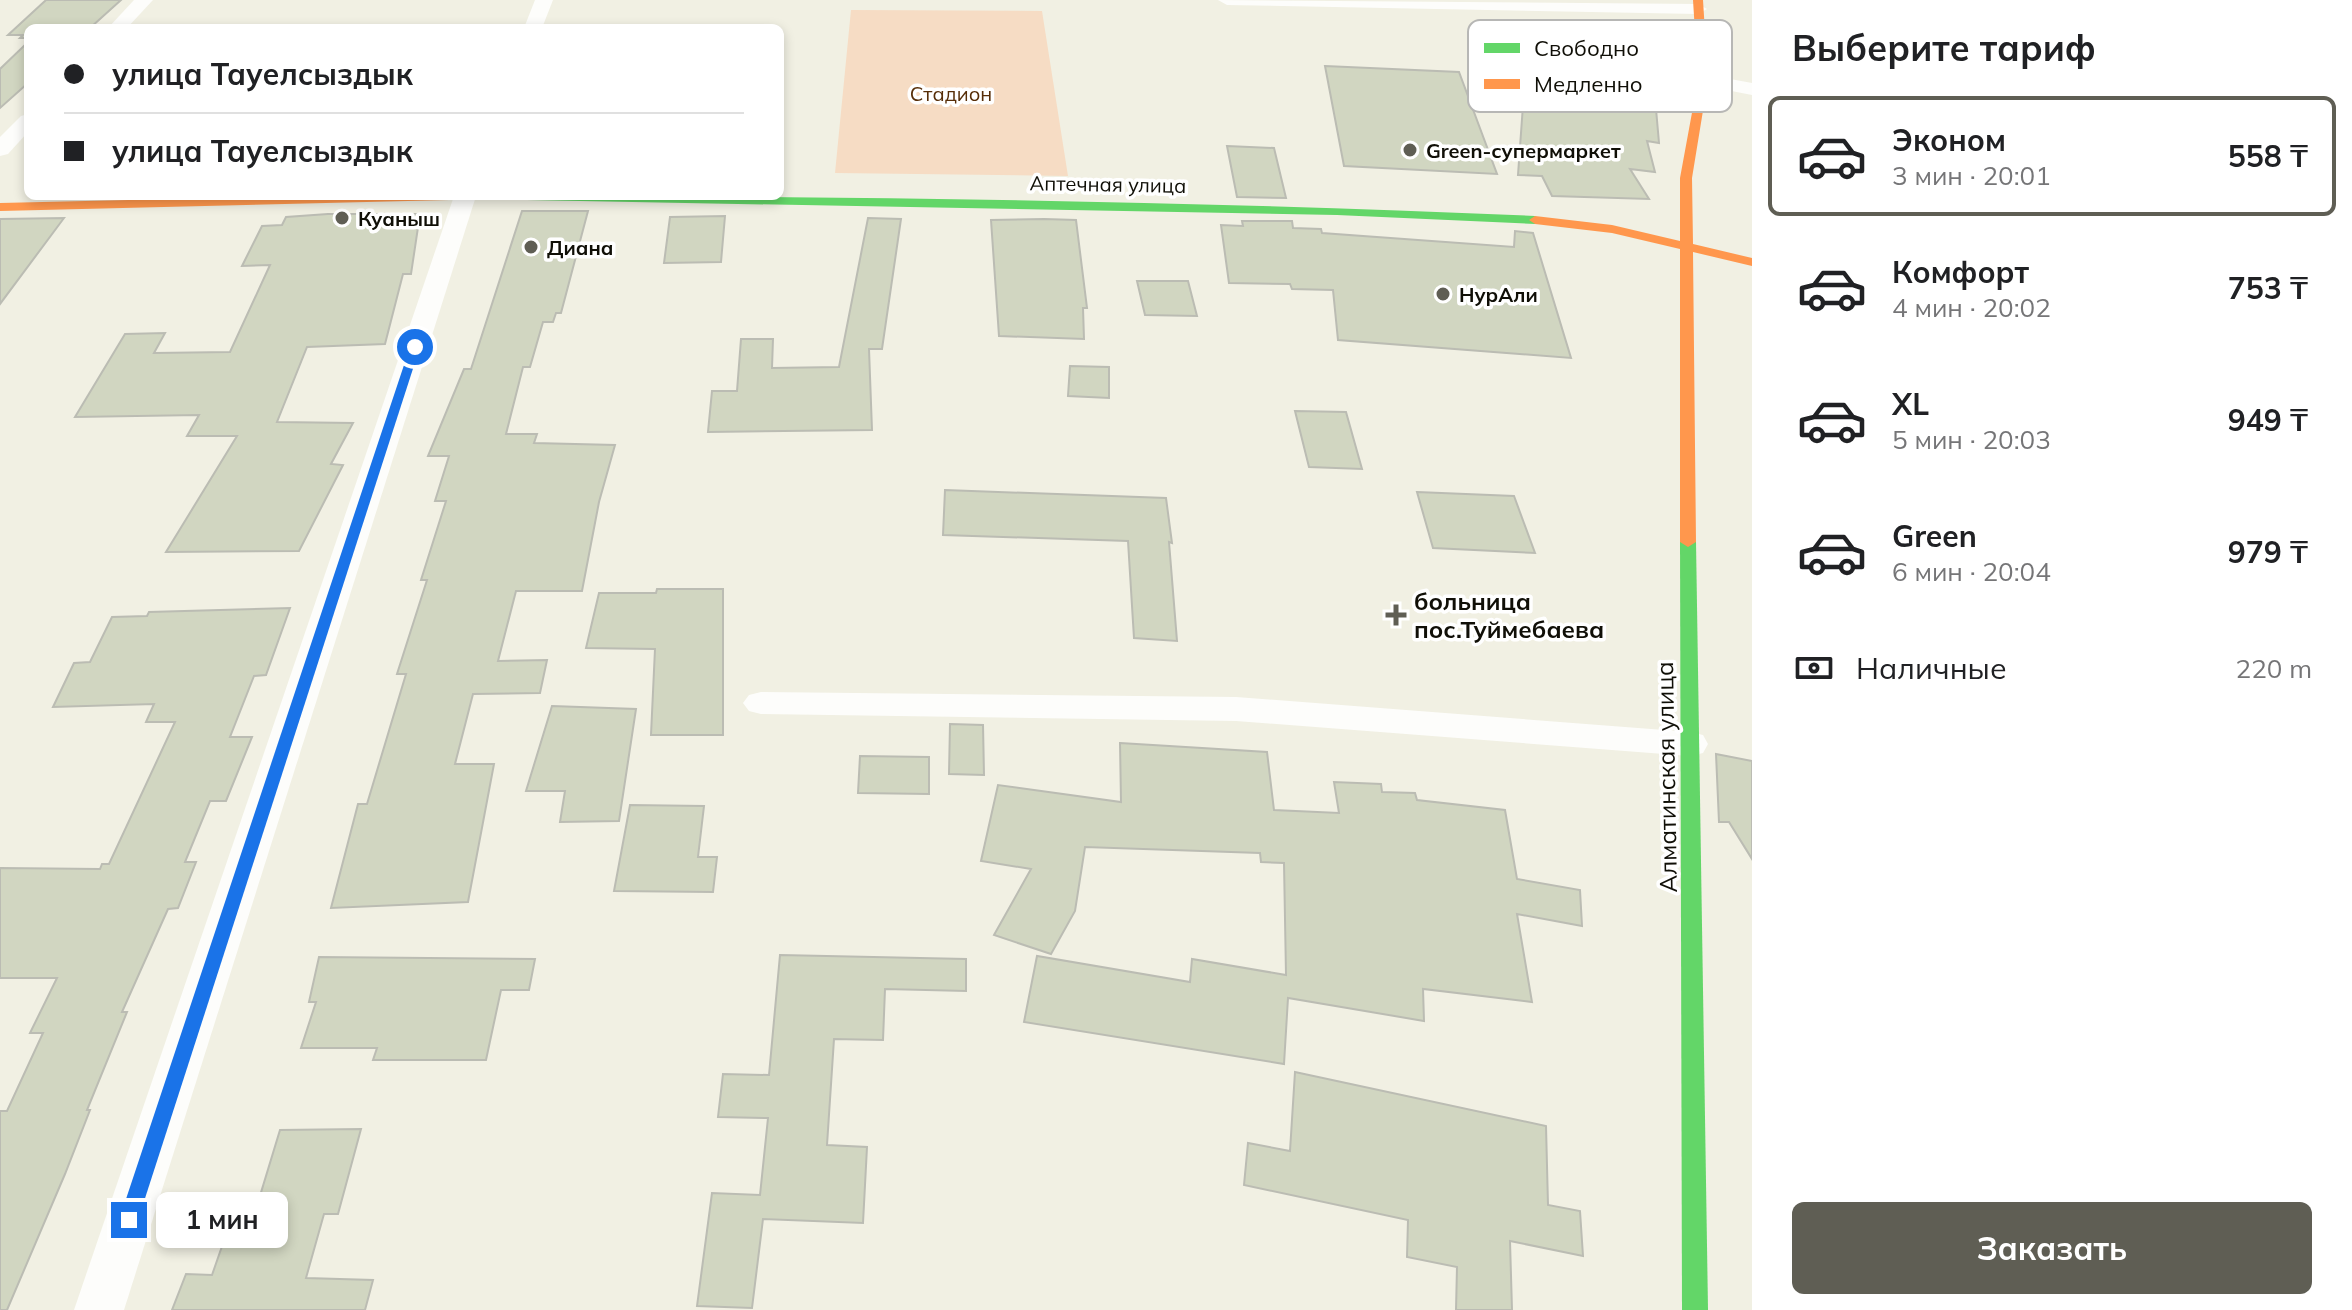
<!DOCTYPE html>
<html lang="ru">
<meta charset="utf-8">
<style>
:root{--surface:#fff;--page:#f2f2f2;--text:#202124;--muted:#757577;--line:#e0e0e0;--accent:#5f5e54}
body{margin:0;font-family:Mulish,sans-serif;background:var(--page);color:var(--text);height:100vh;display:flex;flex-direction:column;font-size:30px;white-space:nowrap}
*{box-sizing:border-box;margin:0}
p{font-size:26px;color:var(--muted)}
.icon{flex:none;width:44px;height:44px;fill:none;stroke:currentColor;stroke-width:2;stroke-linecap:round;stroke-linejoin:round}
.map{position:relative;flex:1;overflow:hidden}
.drawer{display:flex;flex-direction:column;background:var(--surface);width:600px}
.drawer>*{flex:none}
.banner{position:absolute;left:24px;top:24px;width:760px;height:176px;border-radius:12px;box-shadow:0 4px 12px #0003;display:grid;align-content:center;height:176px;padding:0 40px;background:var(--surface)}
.end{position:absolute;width:36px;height:36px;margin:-18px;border:10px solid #1a73e8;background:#fff;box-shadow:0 0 0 4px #fff}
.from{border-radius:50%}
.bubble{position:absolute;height:56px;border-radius:12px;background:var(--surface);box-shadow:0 4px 12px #0003;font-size:26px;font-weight:700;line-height:56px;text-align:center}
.banner b{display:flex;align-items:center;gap:28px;height:76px;font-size:30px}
.banner b+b{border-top:2px solid var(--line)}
.banner i{width:20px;height:20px;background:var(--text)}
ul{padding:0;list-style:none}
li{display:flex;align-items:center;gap:24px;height:120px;margin:0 16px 12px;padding:0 24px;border:4px solid transparent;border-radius:12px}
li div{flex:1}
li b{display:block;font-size:30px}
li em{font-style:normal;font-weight:700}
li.selected{border-color:var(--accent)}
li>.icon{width:72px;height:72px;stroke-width:1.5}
h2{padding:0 40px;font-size:36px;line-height:96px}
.pay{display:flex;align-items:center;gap:20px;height:88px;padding:0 40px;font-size:30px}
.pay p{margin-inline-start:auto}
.cta{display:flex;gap:16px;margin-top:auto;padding:16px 40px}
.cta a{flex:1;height:92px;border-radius:12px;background:var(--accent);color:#fff;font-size:32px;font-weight:700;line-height:92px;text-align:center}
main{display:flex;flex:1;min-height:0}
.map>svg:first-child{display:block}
.green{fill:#f6dcc4}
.building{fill:#d1d6c1;stroke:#bbbcb3;stroke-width:2}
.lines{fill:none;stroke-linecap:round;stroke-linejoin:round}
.street{fill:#fdfdfb;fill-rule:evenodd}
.fast{fill:#63d668;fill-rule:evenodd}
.slow{fill:#ff974d;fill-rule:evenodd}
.route{fill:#1a73e8}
.poi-dot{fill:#5f5e54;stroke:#fff;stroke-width:3}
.labels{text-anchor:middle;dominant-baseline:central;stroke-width:7;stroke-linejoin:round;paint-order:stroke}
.far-park-label{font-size:20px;fill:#572e08;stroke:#fff}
.far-poi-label{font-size:20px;font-weight:bold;fill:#100f07;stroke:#fff;text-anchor:start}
.far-street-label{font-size:20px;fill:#100f07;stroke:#fff}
.poi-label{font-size:24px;font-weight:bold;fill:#100f07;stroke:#fff;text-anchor:start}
.street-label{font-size:24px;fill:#100f07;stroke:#fff}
.key{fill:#fff;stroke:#b7b7b5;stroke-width:2}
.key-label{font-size:22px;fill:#100f07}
</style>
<main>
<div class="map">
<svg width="1752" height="1310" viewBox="0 0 1752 1310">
<rect width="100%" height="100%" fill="#f1f0e3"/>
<!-- green -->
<polygon class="green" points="851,10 1042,11 1068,176 835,173"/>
<!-- building -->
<g class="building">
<polygon points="46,0 121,0 90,28 28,28 28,38 20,38 23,35 8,35"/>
<polygon points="28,42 28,83 0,108 0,69"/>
<polygon points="1545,63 1653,75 1659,143 1647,141 1655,172 1630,169 1649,199 1552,196 1542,176 1518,175 1524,91 1536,92 1536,86 1543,87"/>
<polygon points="1325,66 1459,72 1497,174 1344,166"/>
<polygon points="1227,146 1274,148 1286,198 1237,197"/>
<polygon points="522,211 588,211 561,313 556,313 553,322 543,322 530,367 523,367 506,434 537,434 534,443 615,445 599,502 582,591 516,591 498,661 547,660 540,693 473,694 455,764 494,764 468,902 331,908 358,804 367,804 406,674 397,674 427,580 421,580 446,501 435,501 449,456 428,456 464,369 471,369"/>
<polygon points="328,214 420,214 411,274 403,274 385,344 307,347 277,422 353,423 331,464 343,465 299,551 166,552 237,436 187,436 199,415 75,417 125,334 165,333 154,353 230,352 270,265 242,266 262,226 282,225 286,217"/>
<polygon points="725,216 721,262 664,263 670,217"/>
<polygon points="64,218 0,304 0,219"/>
<polygon points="868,218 901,219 882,349 869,349 872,430 708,432 712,391 737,391 741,339 773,339 772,368 839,367"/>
<polygon points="1044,219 1076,220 1087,308 1083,308 1084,339 999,336 991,220"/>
<polygon points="1242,221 1292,221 1293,228 1321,229 1322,233 1514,247 1515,231 1533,233 1571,358 1338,340 1333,290 1292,289 1290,284 1229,283 1221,225 1243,226"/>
<polygon points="1137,281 1188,281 1197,316 1145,315"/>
<polygon points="1070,366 1109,367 1109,398 1068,396"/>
<polygon points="1295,411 1346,412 1362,469 1309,467"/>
<polygon points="945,490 1166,498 1172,543 1169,542 1177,641 1134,638 1128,541 943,535"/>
<polygon points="1417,492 1514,496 1535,553 1433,548"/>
<polygon points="657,589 723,589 723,735 651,735 655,649 586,648 599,593 656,593"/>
<polygon points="290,608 266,675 254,676 230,737 252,737 226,801 210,801 185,862 196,862 178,908 168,909 122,1012 127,1012 87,1110 90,1110 65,1174 7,1310 0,1310 0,1111 7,1111 43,1033 30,1033 57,978 0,978 0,868 100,869 102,864 109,864 175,722 146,722 154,704 53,707 74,663 90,662 112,617 147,616 149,612"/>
<polygon points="552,706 636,709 619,821 560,822 565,791 526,791"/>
<polygon points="950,724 983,725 984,775 949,774"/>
<polygon points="1120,743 1267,752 1274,810 1339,813 1334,782 1381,784 1382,792 1415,793 1417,800 1505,810 1517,879 1580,890 1582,926 1517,914 1532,1002 1423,989 1424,1021 1288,998 1284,1064 1024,1022 1037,956 1190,982 1192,959 1286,975 1284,863 1261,862 1260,853 1085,847 1075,911 1051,954 994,935 1031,869 981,861 998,785 1121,802"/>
<polygon points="1716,754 1752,761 1752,859 1729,822 1719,822"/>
<polygon points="860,756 929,757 929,794 858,793"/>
<polygon points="630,805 704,806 698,857 717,857 713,892 614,891"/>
<polygon points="780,955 966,959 966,991 885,989 883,1040 834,1039 827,1145 867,1147 863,1223 763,1219 752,1308 697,1306 712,1193 760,1195 768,1118 718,1117 723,1074 769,1075"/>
<polygon points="319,957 535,959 529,990 501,990 486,1060 373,1060 377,1048 301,1048 316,1002 309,1002"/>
<polygon points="1295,1072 1546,1126 1548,1205 1580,1211 1583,1256 1510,1241 1512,1310 1456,1310 1457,1267 1407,1257 1408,1220 1244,1185 1248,1143 1290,1151"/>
<polygon points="361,1129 338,1214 324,1214 306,1278 373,1280 365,1310 172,1310 186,1274 212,1275 227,1232 249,1232 280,1130"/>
</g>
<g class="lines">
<!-- street -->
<g class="street">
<polygon points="134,0 153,0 127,28 108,28"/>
<polygon points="535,0 553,0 542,28 524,28"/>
<polygon points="1218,0 1698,4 1707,9 1698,14 1227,5"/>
<polygon points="1703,74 1752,83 1752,95 1696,84 1693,80 1696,76"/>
<polygon points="28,114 28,132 8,154 0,156 0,137 21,116"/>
<polygon points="454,196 476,196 124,1310 74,1310"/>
<polygon points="761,692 1236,697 1690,732 1703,735 1708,744 1703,753 1690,756 1236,721 761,714 749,711 743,703 749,695"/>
</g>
<!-- fast -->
<g class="fast">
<path d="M521,196C859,196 1197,201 1535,216L1541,220L1535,224L1337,215L527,200Z"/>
<polygon points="1688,537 1696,542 1708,1310 1682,1310 1680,542"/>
</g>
<!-- slow -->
<g class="slow">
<polygon points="1693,0 1703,0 1708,80 1692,178 1693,244 1752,258 1752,266 1693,252 1696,542 1688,547 1680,542 1680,249 1612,233 1535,224 1529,220 1535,216 1612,225 1680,241 1680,178 1698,80"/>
<polygon points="301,196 455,196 449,200 0,211 0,203"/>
</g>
</g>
<!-- route -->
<polygon class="route" points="415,344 420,347 138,1220 135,1225 129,1228 122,1225 119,1220 410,347"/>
<!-- markers -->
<g class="poi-dot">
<circle cx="1410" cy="150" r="8"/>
<circle cx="342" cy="218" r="8"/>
<circle cx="531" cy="247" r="8"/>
<circle cx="1443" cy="294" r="8"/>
<path d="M1392 603h8v8h8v8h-8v8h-8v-8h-8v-8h8z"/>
</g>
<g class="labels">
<!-- far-park labels -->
<g class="far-park-label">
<text x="951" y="93">Стадион</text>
</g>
<!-- far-poi labels -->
<g class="far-poi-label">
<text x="1426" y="150">Green-супермаркет</text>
<text x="358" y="218">Куаныш</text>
<text x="547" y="247">Диана</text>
<text x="1459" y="294">НурАли</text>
</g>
<!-- far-street labels -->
<g class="far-street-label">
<text transform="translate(1108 184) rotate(1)">Аптечная улица</text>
</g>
<!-- poi labels -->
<g class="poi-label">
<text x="1414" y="601">больница<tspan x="1414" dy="28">пос.Туймебаева</tspan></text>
</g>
<!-- street labels -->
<g class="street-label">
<text transform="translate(1666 777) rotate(-91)">Алматинская улица</text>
</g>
</g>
<!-- legend -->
<rect x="1468" y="20" width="264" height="92" rx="12" class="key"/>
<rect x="1484" y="43" width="36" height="10" fill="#63d668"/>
<rect x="1484" y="79" width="36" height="10" fill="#ff974d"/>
<g class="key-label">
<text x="1534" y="56">Свободно</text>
<text x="1534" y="92">Медленно</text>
</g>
</svg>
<i class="end from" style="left:415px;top:347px"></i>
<i class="end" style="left:129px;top:1220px"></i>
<div class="bubble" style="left:156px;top:1192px;width:132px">1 мин</div>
<div class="banner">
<b><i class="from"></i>улица Тауелсыздык</b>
<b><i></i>улица Тауелсыздык</b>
</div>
</div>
<section class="drawer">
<h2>Выберите тариф</h2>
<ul>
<li class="selected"><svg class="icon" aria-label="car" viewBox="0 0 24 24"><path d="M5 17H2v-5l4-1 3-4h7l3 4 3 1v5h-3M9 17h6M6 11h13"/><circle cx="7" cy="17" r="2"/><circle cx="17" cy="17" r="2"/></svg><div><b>Эконом</b><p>3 мин · 20:01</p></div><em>558 ₸</em></li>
<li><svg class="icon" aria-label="car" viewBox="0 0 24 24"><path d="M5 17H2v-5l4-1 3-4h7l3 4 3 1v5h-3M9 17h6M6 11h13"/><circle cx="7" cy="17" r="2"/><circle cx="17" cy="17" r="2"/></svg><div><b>Комфорт</b><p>4 мин · 20:02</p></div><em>753 ₸</em></li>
<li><svg class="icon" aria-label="car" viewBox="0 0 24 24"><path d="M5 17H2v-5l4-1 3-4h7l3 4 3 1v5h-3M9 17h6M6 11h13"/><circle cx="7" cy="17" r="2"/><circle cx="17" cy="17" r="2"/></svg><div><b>XL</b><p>5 мин · 20:03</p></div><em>949 ₸</em></li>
<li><svg class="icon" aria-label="car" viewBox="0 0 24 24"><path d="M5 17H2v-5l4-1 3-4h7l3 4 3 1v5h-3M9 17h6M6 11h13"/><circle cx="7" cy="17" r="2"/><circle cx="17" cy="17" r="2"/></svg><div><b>Green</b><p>6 мин · 20:04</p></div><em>979 ₸</em></li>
</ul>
<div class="pay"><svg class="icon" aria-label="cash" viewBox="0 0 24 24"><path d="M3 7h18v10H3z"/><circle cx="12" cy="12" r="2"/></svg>Наличные<p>220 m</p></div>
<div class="cta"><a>Заказать</a></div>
</section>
</main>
